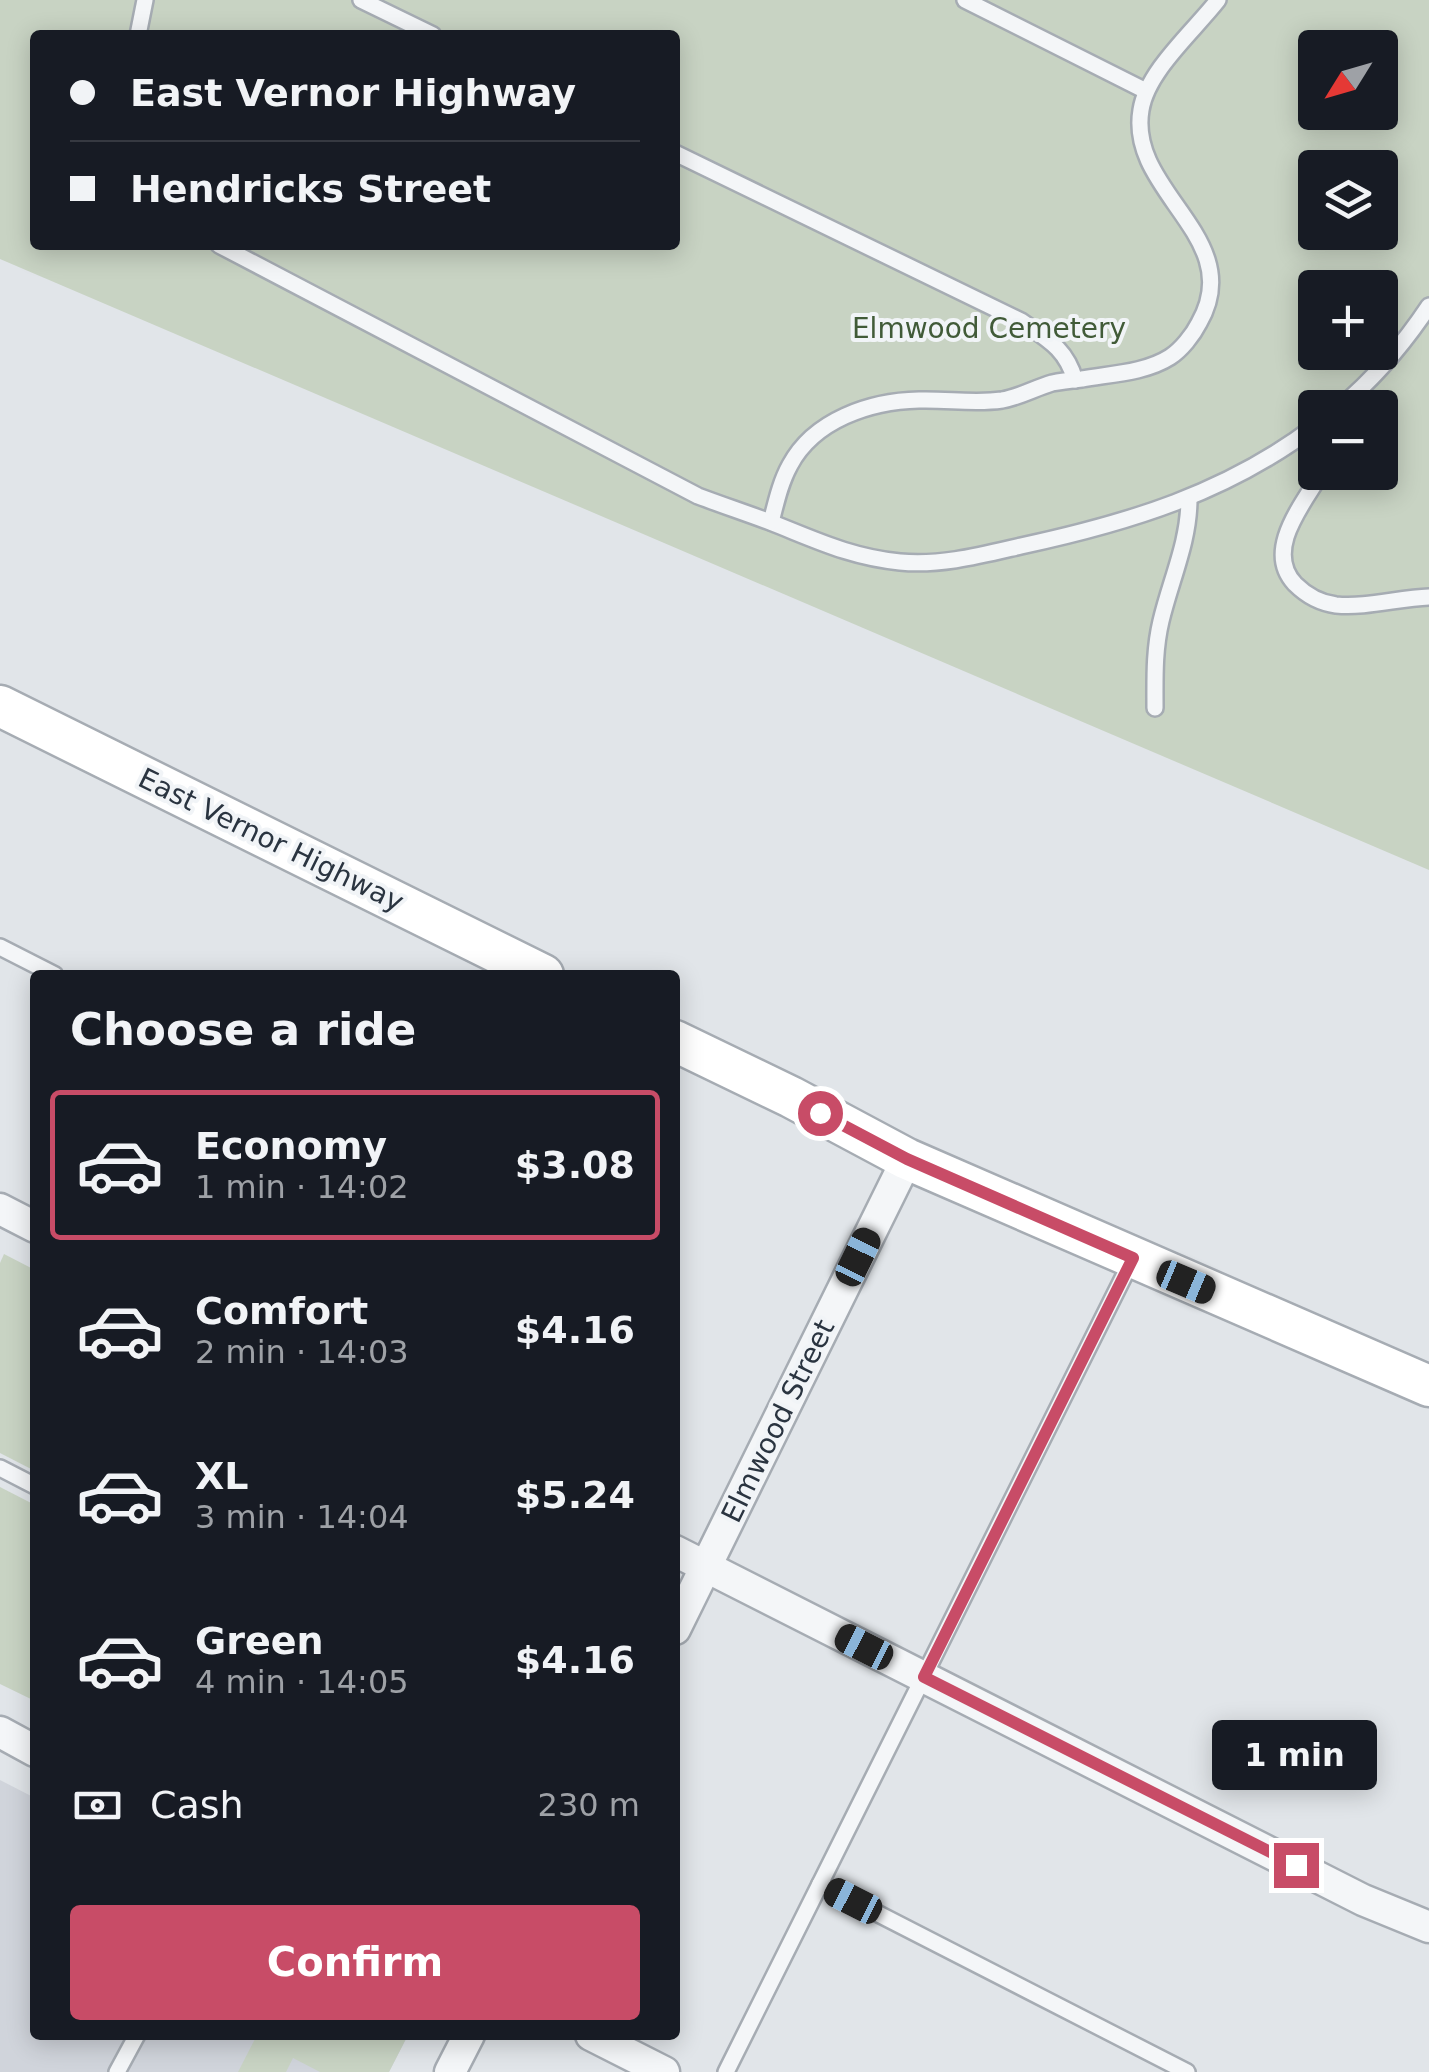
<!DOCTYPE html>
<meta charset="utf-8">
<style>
:root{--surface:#171b24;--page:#20242c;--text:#f1f3f6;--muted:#9ea1a6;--line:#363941;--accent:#c84c67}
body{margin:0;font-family:"DejaVu Sans",sans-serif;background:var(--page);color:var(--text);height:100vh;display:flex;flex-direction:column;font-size:38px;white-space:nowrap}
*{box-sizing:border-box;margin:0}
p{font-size:32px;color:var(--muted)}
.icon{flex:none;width:55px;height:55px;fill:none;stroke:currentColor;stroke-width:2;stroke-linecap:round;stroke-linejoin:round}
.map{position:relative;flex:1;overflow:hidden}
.sheet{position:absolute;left:30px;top:970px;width:650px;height:1070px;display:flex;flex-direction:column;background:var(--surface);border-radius:10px;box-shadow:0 5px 25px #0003}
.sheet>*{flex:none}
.top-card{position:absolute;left:30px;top:30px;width:650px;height:220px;border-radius:10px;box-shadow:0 5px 25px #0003;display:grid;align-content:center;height:220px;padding:0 40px;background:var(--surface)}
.needle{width:65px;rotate:233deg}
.fabs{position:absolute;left:1298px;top:30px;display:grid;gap:20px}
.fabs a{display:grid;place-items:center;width:100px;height:100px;border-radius:10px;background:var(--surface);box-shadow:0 5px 25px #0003;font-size:50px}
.end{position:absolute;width:45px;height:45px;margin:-22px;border:12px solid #c84c67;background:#fff;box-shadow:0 0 0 5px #fff}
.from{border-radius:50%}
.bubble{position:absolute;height:70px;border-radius:10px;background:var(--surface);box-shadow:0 5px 25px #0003;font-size:32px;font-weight:800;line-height:70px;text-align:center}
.car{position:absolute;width:30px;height:60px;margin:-30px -15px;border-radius:12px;box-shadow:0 0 8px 2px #0007;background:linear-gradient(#222 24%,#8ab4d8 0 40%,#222 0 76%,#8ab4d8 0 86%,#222 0)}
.top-card b{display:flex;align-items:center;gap:35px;height:95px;font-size:38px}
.top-card b+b{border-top:2px solid var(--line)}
.top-card i{width:25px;height:25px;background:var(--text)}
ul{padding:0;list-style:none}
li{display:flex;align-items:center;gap:30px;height:150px;margin:0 20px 15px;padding:0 20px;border:5px solid transparent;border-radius:10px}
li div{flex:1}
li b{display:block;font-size:38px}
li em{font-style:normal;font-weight:800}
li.current{border-color:var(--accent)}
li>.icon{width:90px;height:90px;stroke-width:1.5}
h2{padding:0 40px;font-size:45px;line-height:120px}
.pay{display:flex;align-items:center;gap:25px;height:110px;padding:0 40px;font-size:38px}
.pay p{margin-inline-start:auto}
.cta{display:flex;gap:20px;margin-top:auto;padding:20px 40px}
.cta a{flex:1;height:115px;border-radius:10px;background:var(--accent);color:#fff;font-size:40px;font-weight:800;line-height:115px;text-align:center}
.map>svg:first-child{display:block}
.built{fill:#d0d4db}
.green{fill:#c8d3c3;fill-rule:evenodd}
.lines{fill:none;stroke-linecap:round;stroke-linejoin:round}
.lane-casing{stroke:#a6acb3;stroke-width:20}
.street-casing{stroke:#a6acb3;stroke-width:35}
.secondary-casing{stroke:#a6acb3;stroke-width:45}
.lane{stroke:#f4f6f8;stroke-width:15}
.street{stroke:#f4f6f8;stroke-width:30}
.secondary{stroke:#fff;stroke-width:40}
.route{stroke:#c84c67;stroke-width:12}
.labels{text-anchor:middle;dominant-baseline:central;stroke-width:8;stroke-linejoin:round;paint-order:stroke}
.park-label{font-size:28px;fill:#415b38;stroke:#f1f4f7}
.street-label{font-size:28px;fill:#2a3440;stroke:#f1f4f7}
</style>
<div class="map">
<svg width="1429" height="2072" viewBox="0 0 1429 2072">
<rect width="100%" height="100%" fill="#e1e5e9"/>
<!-- built -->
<polygon class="built" points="0,1780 35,1798 35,2035 408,2035 389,2072 0,2072"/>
<!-- green -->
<g class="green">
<path d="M0,0H1429V870L0,259ZM35,35H675V245H35ZM1315,48H1380V112H1315ZM1315,168H1380V232H1315ZM1315,288H1380V352H1315ZM1315,408H1380V472H1315Z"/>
<polygon points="4,1254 35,1270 35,1471 0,1453 0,1263"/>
<polygon points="0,1487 35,1505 35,1701 0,1684"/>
<polygon points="257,2035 408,2035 389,2072 320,2072 293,2058 286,2072 238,2072"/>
</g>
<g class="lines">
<defs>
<g id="lane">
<polyline points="361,0 433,35"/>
<polyline points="965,0 1146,91"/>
<polyline points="138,35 145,0"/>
<path d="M675,153L1021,321C1047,339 1066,348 1075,380"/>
<path d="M219,245L698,496C722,505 746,513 770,522C816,540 850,557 900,562C941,566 982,555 1021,546C1128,523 1227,493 1315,426"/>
<path d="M1339,408C1375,378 1403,345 1429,306"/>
<path d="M1322,472C1304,503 1263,550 1295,584C1306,595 1321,603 1336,605C1366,608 1399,598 1429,597"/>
<path d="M771,522C776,503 780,483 790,465C814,420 870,401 919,400C947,399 974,404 1002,400C1020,397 1035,388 1052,383C1062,381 1072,380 1082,379C1110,374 1145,373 1170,357C1181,350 1193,335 1199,323C1248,238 1127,192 1141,110C1147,71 1194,31 1218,0"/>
<path d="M1155,708C1155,679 1154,650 1161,621C1171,579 1189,542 1189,499"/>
<polyline points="0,947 55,975"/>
<polyline points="0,1468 35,1486"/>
<polyline points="820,1884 1187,2072"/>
<polyline points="117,2072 137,2035"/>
<polyline points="726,2072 1133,1258"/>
</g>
<g id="street">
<polyline points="0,1209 35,1227"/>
<polyline points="675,1551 1363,1900 1429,1927"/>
<polyline points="675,1629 907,1159"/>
<polyline points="0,1732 35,1751"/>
<polyline points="591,2035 664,2072"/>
<polyline points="450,2072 469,2035"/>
</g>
<g id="secondary">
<polyline points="0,706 543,975"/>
<polyline points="675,1041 791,1097 907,1159 1429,1386"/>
</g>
</defs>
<!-- lane casing -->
<use href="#lane" class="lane-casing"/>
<!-- street casing -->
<use href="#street" class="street-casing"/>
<!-- secondary casing -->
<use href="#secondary" class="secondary-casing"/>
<!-- lane -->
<use href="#lane" class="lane"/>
<!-- street -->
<use href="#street" class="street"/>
<!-- secondary -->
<use href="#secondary" class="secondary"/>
</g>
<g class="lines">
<!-- route -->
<polyline class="route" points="820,1113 907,1159 1133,1258 924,1677 1296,1865"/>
</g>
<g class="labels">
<!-- park labels -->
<g class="park-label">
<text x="989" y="328">Elmwood Cemetery</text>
</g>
<!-- street labels -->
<g class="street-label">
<text transform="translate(271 840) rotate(26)">East Vernor Highway</text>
<text transform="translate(778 1421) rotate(-64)">Elmwood Street</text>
</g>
</g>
</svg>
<div class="fabs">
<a><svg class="needle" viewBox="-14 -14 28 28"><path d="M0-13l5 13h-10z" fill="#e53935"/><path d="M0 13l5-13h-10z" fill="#9ea1a6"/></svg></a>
<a><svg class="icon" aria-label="layers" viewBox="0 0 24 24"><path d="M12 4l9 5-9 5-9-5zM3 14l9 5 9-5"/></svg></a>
<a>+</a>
<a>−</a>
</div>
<i class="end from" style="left:820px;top:1113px"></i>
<i class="end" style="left:1296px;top:1865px"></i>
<div class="bubble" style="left:1212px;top:1720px;width:165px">1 min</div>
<i class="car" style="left:858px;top:1257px;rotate:26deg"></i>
<i class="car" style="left:1186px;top:1282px;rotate:113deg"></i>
<i class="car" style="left:864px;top:1647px;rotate:297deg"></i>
<i class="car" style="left:853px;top:1901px;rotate:297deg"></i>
<div class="top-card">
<b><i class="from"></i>East Vernor Highway</b>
<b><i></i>Hendricks Street</b>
</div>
<section class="sheet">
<h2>Choose a ride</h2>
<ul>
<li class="current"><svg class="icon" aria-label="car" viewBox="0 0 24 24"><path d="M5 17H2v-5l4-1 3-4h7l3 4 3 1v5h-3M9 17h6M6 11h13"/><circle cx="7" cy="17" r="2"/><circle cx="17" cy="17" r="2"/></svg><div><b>Economy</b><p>1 min · 14:02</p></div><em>$3.08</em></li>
<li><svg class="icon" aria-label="car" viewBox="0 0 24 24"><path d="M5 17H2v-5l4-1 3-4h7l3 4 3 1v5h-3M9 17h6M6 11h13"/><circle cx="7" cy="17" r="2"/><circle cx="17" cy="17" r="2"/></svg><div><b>Comfort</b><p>2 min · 14:03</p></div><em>$4.16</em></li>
<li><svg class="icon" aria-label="car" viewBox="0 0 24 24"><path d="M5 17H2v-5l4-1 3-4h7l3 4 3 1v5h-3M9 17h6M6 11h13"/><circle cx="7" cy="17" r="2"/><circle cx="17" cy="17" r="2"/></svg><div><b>XL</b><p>3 min · 14:04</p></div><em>$5.24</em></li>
<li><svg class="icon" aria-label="car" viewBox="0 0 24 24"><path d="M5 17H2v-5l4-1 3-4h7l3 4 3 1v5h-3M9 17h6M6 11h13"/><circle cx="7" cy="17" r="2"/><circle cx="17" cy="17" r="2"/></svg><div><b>Green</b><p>4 min · 14:05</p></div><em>$4.16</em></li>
</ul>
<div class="pay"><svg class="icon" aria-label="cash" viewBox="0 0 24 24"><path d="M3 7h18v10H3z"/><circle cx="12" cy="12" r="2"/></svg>Cash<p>230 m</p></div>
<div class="cta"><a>Confirm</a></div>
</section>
</div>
